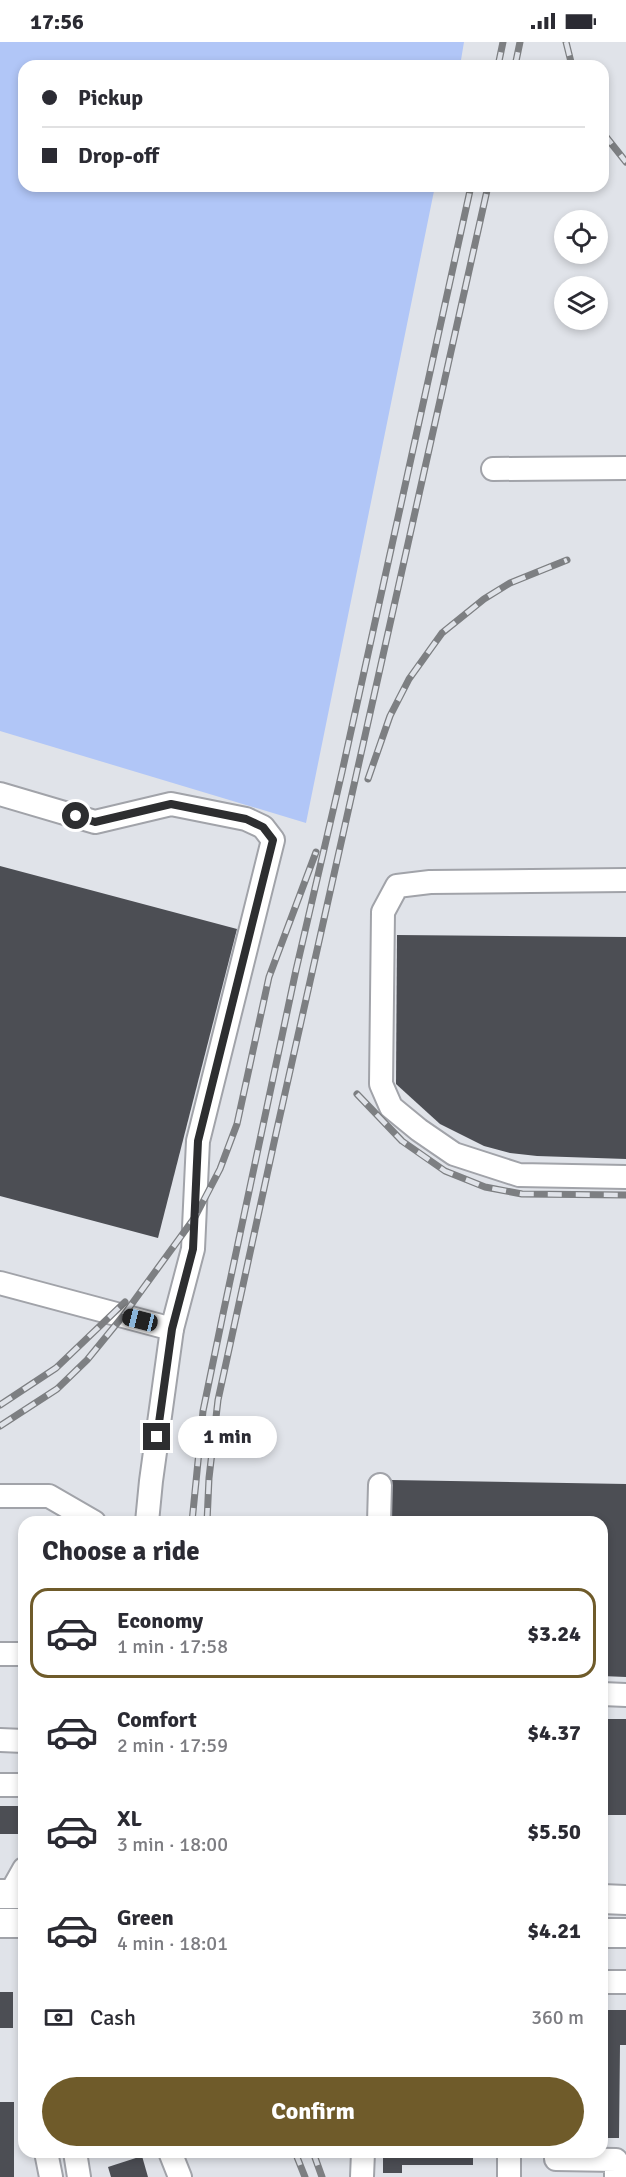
<!DOCTYPE html>
<meta charset="utf-8">
<style>
:root{--surface:#fff;--page:#f7f7f7;--text:#2b2b33;--muted:#7c7c81;--line:#e1e1e2;--accent:#6f5b2a}
body{margin:0;font-family:Signika,sans-serif;background:var(--page);color:var(--text);height:100vh;display:flex;flex-direction:column;font-size:22px;white-space:nowrap}
*{box-sizing:border-box;margin:0}
p{font-size:20px;color:var(--muted)}
.icon{flex:none;width:33px;height:33px;fill:none;stroke:currentColor;stroke-width:2;stroke-linecap:round;stroke-linejoin:round}
.map{position:relative;flex:1;overflow:hidden}
.details{position:absolute;left:18px;top:1474px;width:590px;height:642px;display:flex;flex-direction:column;background:var(--surface);border-radius:18px;box-shadow:0 3px 9px #0003}
.details>*{flex:none}
.top-card{position:absolute;left:18px;top:18px;width:591px;height:132px;border-radius:18px;box-shadow:0 3px 9px #0003;display:grid;align-content:center;height:132px;padding:0 24px;background:var(--surface)}
.fabs{position:absolute;left:554px;top:168px;display:grid;gap:12px}
.fabs a{display:grid;place-items:center;width:54px;height:54px;border-radius:50%;background:var(--surface);box-shadow:0 3px 9px #0003;font-size:30px}
.end{position:absolute;width:27px;height:27px;margin:-14px;border:8px solid #2d2e30;background:#fff;box-shadow:0 0 0 3px #fff}
.from{border-radius:50%}
.bubble{position:absolute;height:42px;border-radius:21px;background:var(--surface);box-shadow:0 3px 9px #0003;font-size:20px;font-weight:800;line-height:42px;text-align:center}
.car{position:absolute;width:18px;height:36px;margin:-18px -9px;border-radius:8px;box-shadow:0 0 4px 2px #0007;background:linear-gradient(#222 24%,#8ab4d8 0 40%,#222 0 76%,#8ab4d8 0 86%,#222 0)}
.top-card b{display:flex;align-items:center;gap:21px;height:57px;font-size:22px}
.top-card b+b{border-top:2px solid var(--line)}
.top-card i{width:15px;height:15px;background:var(--text)}
ul{padding:0;list-style:none}
li{display:flex;align-items:center;gap:18px;height:90px;margin:0 12px 9px;padding:0 12px;border:3px solid transparent;border-radius:18px}
li div{flex:1}
li b{display:block;font-size:22px}
li em{font-style:normal;font-weight:800}
li.active{border-color:var(--accent)}
li>.icon{width:54px;height:54px;stroke-width:1.5}
h2{padding:0 24px;font-size:27px;line-height:72px}
.pay{display:flex;align-items:center;gap:15px;height:66px;padding:0 24px;font-size:22px}
.pay p{margin-inline-start:auto}
.button{display:flex;gap:12px;margin-top:auto;padding:12px 24px}
.button a{flex:1;height:69px;border-radius:36px;background:var(--accent);color:#fff;font-size:24px;font-weight:800;line-height:69px;text-align:center}
.status{display:flex;justify-content:space-between;align-items:center;height:42px;padding:0 30px;background:var(--surface);direction:ltr}
.status svg{height:16px;fill:currentColor}
.map>svg:first-child{display:block}
.green{fill:#b1c6f7}
.building{fill:#4c4e54}
.lines{fill:none;stroke-linecap:round;stroke-linejoin:round}
.minor-casing{stroke:#a1a3a9;stroke-width:26}
.major-casing{stroke:#a1a3a9;stroke-width:32}
.minor{stroke:#fff;stroke-width:22}
.major{stroke:#fff;stroke-width:28}
.rail-casing{stroke:#7d7f82;stroke-width:7}
.rail{stroke:#e0e3e9;stroke-width:4.5;stroke-dasharray:14;stroke-linecap:butt}
.route{stroke:#2d2e30;stroke-width:8}
</style>
<div class="status"><b>17:56</b><svg viewBox="0 0 49 12"><path d="M0 12V9h3v3zM5 12V6h3v6zM10 12V3h3v9zM15 12V0h3v12zM26 1h20v11H26zM47 4h2v5h-2z"/></svg></div>
<div class="map">
<svg width="626" height="2135" viewBox="0 0 626 2135">
<rect width="100%" height="100%" fill="#e0e3e9"/>
<!-- green -->
<polygon class="green" points="0,0 464,0 460,24 24,24 24,144 435,144 306,781 0,689"/>
<!-- building -->
<g class="building">
<polygon points="0,824 237,887 158,1196 0,1154"/>
<polygon points="397,893 626,895 626,1117 537,1114 510,1111 484,1104 440,1082 396,1042"/>
<polygon points="392,1438 626,1442 626,1635 602,1634 602,1480 392,1480"/>
<rect x="602" y="1677" width="24" height="96"/>
<rect x="0" y="1764" width="24" height="28"/>
<rect x="0" y="1950" width="13" height="36"/>
<polygon points="602,1968 626,1968 626,2003 620,2003 619,2096 602,2096"/>
<rect x="0" y="2060" width="14" height="75"/>
<polygon points="383,2110 473,2110 473,2123 402,2123 402,2131 383,2131"/>
<polygon points="142,2114 148,2135 111,2135 108,2125"/>
</g>
<g class="lines">
<defs>
<g id="minor">
<polyline points="493,427 626,426"/>
<polyline points="0,752 95,780 171,762 246,777 263,785 273,798 198,1099 193,1207 172,1287"/>
<polyline points="626,838 430,840 397,844 383,870 381,1042 391,1065 419,1088 454,1112 519,1133 626,1135"/>
<polyline points="0,1241 172,1287 151,1439 147,1480"/>
<polyline points="0,1454 49,1454 94,1480"/>
<polyline points="379,1480 380,1443"/>
<polyline points="0,1612 24,1612"/>
<polyline points="602,1652 626,1653"/>
<polyline points="0,1698 24,1699"/>
<polyline points="0,1743 24,1743"/>
<polyline points="10,1852 24,1827"/>
<polyline points="602,1940 626,1940"/>
<polyline points="46,2110 51,2135"/>
<polyline points="75,2110 79,2135"/>
<polyline points="170,2110 180,2135"/>
<polyline points="509,2110 509,2135"/>
<polyline points="556,2117 616,2118 616,2135"/>
<polyline points="362,2135 363,2110"/>
</g>
<g id="major">
<polyline points="0,1852 24,1852"/>
<polyline points="602,1857 626,1858"/>
<polyline points="0,1881 24,1881"/>
<polyline points="602,1891 626,1891"/>
</g>
</defs>
<!-- minor casing -->
<use href="#minor" class="minor-casing"/>
<!-- major casing -->
<use href="#major" class="major-casing"/>
<!-- minor -->
<use href="#minor" class="minor"/>
<!-- major -->
<use href="#major" class="major"/>
<defs>
<g id="rail">
<polyline points="566,0 572,24"/>
<polyline points="498,24 503,0"/>
<polyline points="515,24 520,0"/>
<polyline points="603,91 626,120"/>
<polyline points="368,737 390,674 409,637 442,591 484,557 510,541 567,518"/>
<polyline points="357,1052 402,1099 445,1129 485,1145 522,1152 626,1153"/>
<polyline points="0,1363 56,1326 125,1260"/>
<polyline points="0,1384 57,1347 87,1318 123,1274 195,1175 220,1127 237,1082 269,935 316,810"/>
<polyline points="192,1480 203,1369 223,1272 296,928 342,730 471,144"/>
<polyline points="207,1480 209,1436 218,1358 275,1096 488,144"/>
<polyline points="295,2110 305,2135"/>
<polyline points="313,2110 322,2135"/>
</g>
</defs>
<!-- rail casing -->
<use href="#rail" class="rail-casing"/>
<!-- rail -->
<use href="#rail" class="rail"/>
</g>
<g class="lines">
<!-- route -->
<polyline class="route" points="76,774 95,780 171,762 246,777 263,785 273,798 198,1099 193,1207 172,1287 157,1395"/>
</g>
</svg>
<div class="fabs">
<a><svg class="icon" aria-label="locate" viewBox="0 0 24 24"><circle cx="12" cy="12" r="6"/><path d="M12 2v4M12 18v4M2 12h4M18 12h4"/></svg></a>
<a><svg class="icon" aria-label="layers" viewBox="0 0 24 24"><path d="M12 4l9 5-9 5-9-5zM3 14l9 5 9-5"/></svg></a>
</div>
<i class="end from" style="left:76px;top:774px"></i>
<i class="end" style="left:157px;top:1395px"></i>
<div class="bubble" style="left:178px;top:1374px;width:99px">1 min</div>
<i class="car" style="left:140px;top:1278px;rotate:284deg"></i>
<div class="top-card">
<b><i class="from"></i>Pickup</b>
<b><i></i>Drop-off</b>
</div>
<section class="details">
<h2>Choose a ride</h2>
<ul>
<li class="active"><svg class="icon" aria-label="car" viewBox="0 0 24 24"><path d="M5 17H2v-5l4-1 3-4h7l3 4 3 1v5h-3M9 17h6M6 11h13"/><circle cx="7" cy="17" r="2"/><circle cx="17" cy="17" r="2"/></svg><div><b>Economy</b><p>1 min · 17:58</p></div><em>$3.24</em></li>
<li><svg class="icon" aria-label="car" viewBox="0 0 24 24"><path d="M5 17H2v-5l4-1 3-4h7l3 4 3 1v5h-3M9 17h6M6 11h13"/><circle cx="7" cy="17" r="2"/><circle cx="17" cy="17" r="2"/></svg><div><b>Comfort</b><p>2 min · 17:59</p></div><em>$4.37</em></li>
<li><svg class="icon" aria-label="car" viewBox="0 0 24 24"><path d="M5 17H2v-5l4-1 3-4h7l3 4 3 1v5h-3M9 17h6M6 11h13"/><circle cx="7" cy="17" r="2"/><circle cx="17" cy="17" r="2"/></svg><div><b>XL</b><p>3 min · 18:00</p></div><em>$5.50</em></li>
<li><svg class="icon" aria-label="car" viewBox="0 0 24 24"><path d="M5 17H2v-5l4-1 3-4h7l3 4 3 1v5h-3M9 17h6M6 11h13"/><circle cx="7" cy="17" r="2"/><circle cx="17" cy="17" r="2"/></svg><div><b>Green</b><p>4 min · 18:01</p></div><em>$4.21</em></li>
</ul>
<div class="pay"><svg class="icon" aria-label="cash" viewBox="0 0 24 24"><path d="M3 7h18v10H3z"/><circle cx="12" cy="12" r="2"/></svg>Cash<p>360 m</p></div>
<div class="button"><a>Confirm</a></div>
</section>
</div>
